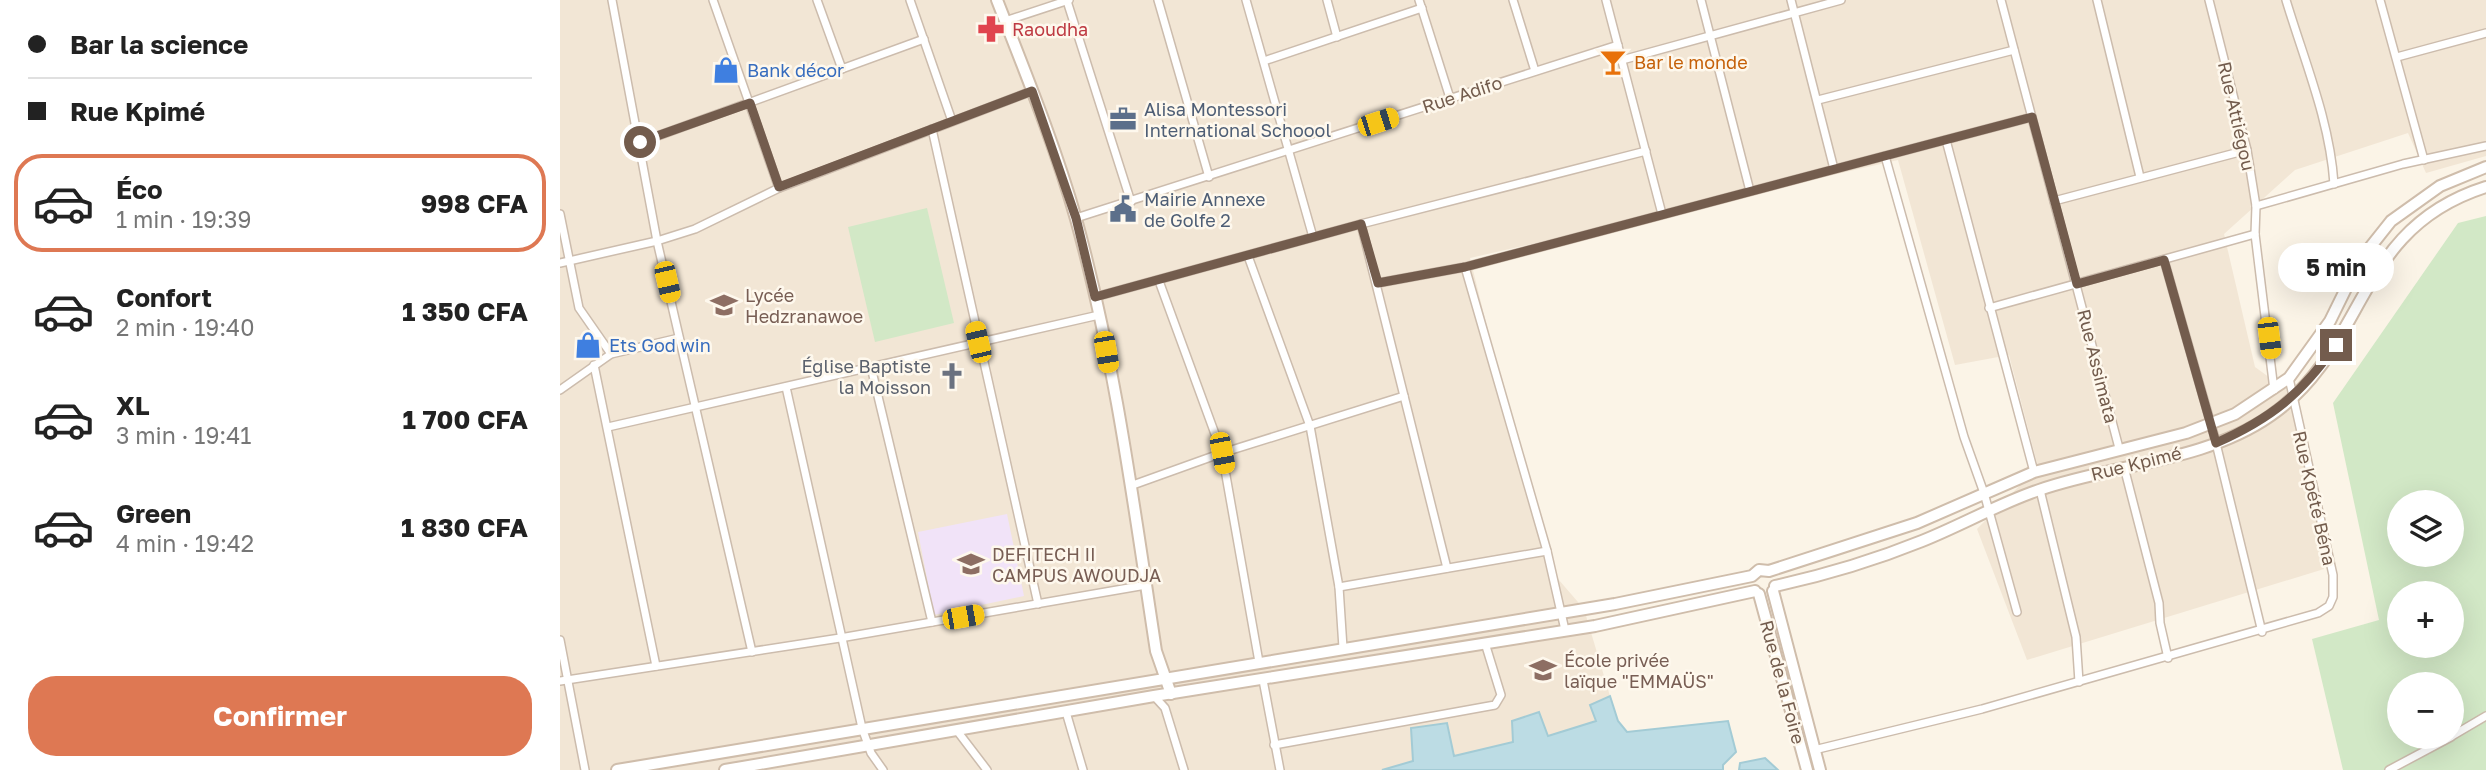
<!DOCTYPE html>
<html lang="fr">
<meta charset="utf-8">
<style>
:root{--surface:#fff;--page:#f6f6f6;--text:#222;--muted:#767676;--line:#e0e0e0;--accent:#de7853}
body{margin:0;font-family:"Golos Text",sans-serif;background:var(--page);color:var(--text);height:100vh;display:flex;flex-direction:column;font-size:26px;white-space:nowrap}
*{box-sizing:border-box;margin:0}
p{font-size:23px;color:var(--muted)}
.icon{flex:none;width:38px;height:38px;fill:none;stroke:currentColor;stroke-width:2;stroke-linecap:round;stroke-linejoin:round}
.map{position:relative;flex:1;overflow:hidden}
.panel{display:flex;flex-direction:column;background:var(--surface);width:560px}
.panel>*{flex:none}
.guide{display:grid;align-content:center;height:154px;padding:0 28px;background:var(--surface)}
.buttons{position:absolute;left:1827px;top:490px;display:grid;gap:14px}
.buttons a{display:grid;place-items:center;width:77px;height:77px;border-radius:50%;background:var(--surface);box-shadow:0 7px 28px #0002;font-size:35px}
.end{position:absolute;width:32px;height:32px;margin:-16px;border:9px solid #735c4d;background:#fff;box-shadow:0 0 0 4px #fff}
.from{border-radius:50%}
.bubble{position:absolute;height:49px;border-radius:24px;background:var(--surface);box-shadow:0 7px 28px #0002;font-size:23px;font-weight:700;line-height:49px;text-align:center}
.car{position:absolute;width:21px;height:42px;margin:-21px -10px;border-radius:9px;box-shadow:0 0 5px 2px #0007;background:linear-gradient(#f5c518 24%,#345 0 40%,#f5c518 0 76%,#345 0 86%,#f5c518 0)}
.guide b{display:flex;align-items:center;gap:24px;height:66px;font-size:26px}
.guide b+b{border-top:2px solid var(--line)}
.guide i{width:18px;height:18px;background:var(--text)}
ul{padding:0;list-style:none}
li{display:flex;align-items:center;gap:21px;height:98px;margin:0 14px 10px;padding:0 14px;border:4px solid transparent;border-radius:28px}
li div{flex:1}
li b{display:block;font-size:26px}
li em{font-style:normal;font-weight:700}
li.current{border-color:var(--accent)}
li>.icon{width:63px;height:63px;stroke-width:1.5}
.primary-button{display:flex;gap:14px;margin-top:auto;padding:14px 28px}
.primary-button a{flex:1;height:80px;border-radius:28px;background:var(--accent);color:#fff;font-size:28px;font-weight:700;line-height:80px;text-align:center}
main{display:flex;flex:1;min-height:0}
.map>svg:first-child{display:block}
.residential{fill:#f2e6d5}
.education{fill:#f1e3f8}
.green{fill:#d2e8c6;fill-rule:evenodd}
.water{fill:#bcdce4;stroke:#a3cbd5;stroke-width:2}
.lines{fill:none;stroke-linecap:round;stroke-linejoin:round}
.street-casing{stroke:#ccbcad;stroke-width:10}
.secondary-casing{stroke:#cfbdab;stroke-width:14}
.street{stroke:#fff;stroke-width:7}
.secondary{stroke:#fff;stroke-width:10}
.route{stroke:#735c4d;stroke-width:9}
.labels{text-anchor:middle;dominant-baseline:central;stroke-width:5;stroke-linejoin:round;paint-order:stroke}
.health-label{font-size:18px;fill:#be3a42;stroke:#fef8ed;text-anchor:start}
.food-label{font-size:18px;fill:#c56008;stroke:#fef8ed;text-anchor:start}
.shop-label{font-size:18px;fill:#366cbe;stroke:#fef8ed;text-anchor:start}
.street-label{font-size:18px;fill:#735c4d;stroke:#fef8ed}
.service-label{font-size:18px;fill:#4e5e75;stroke:#fef8ed;text-anchor:start}
.education-label{font-size:18px;fill:#785e54;stroke:#fef8ed;text-anchor:start}
.worship-label{font-size:18px;fill:#5b616d;stroke:#fef8ed;text-anchor:end}
</style>
<main>
<section class="panel">
<div class="guide">
<b><i class="from"></i>Bar la science</b>
<b><i></i>Rue Kpimé</b>
</div>
<ul>
<li class="current"><svg class="icon" aria-label="car" viewBox="0 0 24 24"><path d="M5 17H2v-5l4-1 3-4h7l3 4 3 1v5h-3M9 17h6M6 11h13"/><circle cx="7" cy="17" r="2"/><circle cx="17" cy="17" r="2"/></svg><div><b>Éco</b><p>1 min · 19:39</p></div><em>998 CFA</em></li>
<li><svg class="icon" aria-label="car" viewBox="0 0 24 24"><path d="M5 17H2v-5l4-1 3-4h7l3 4 3 1v5h-3M9 17h6M6 11h13"/><circle cx="7" cy="17" r="2"/><circle cx="17" cy="17" r="2"/></svg><div><b>Confort</b><p>2 min · 19:40</p></div><em>1 350 CFA</em></li>
<li><svg class="icon" aria-label="car" viewBox="0 0 24 24"><path d="M5 17H2v-5l4-1 3-4h7l3 4 3 1v5h-3M9 17h6M6 11h13"/><circle cx="7" cy="17" r="2"/><circle cx="17" cy="17" r="2"/></svg><div><b>XL</b><p>3 min · 19:41</p></div><em>1 700 CFA</em></li>
<li><svg class="icon" aria-label="car" viewBox="0 0 24 24"><path d="M5 17H2v-5l4-1 3-4h7l3 4 3 1v5h-3M9 17h6M6 11h13"/><circle cx="7" cy="17" r="2"/><circle cx="17" cy="17" r="2"/></svg><div><b>Green</b><p>4 min · 19:42</p></div><em>1 830 CFA</em></li>
</ul>
<div class="primary-button"><a>Confirmer</a></div>
</section>
<div class="map">
<svg width="1926" height="770" viewBox="0 0 1926 770">
<rect width="100%" height="100%" fill="#fbf4e7"/>
<!-- residential -->
<polygon class="residential" points="0,0 1926,0 1926,156 1866,173 1848,133 1735,170 1664,234 1695,367 1739,399 1764,569 1467,660 1417,529 1478,467 1449,355 1395,365 1338,160 910,258 986,565 1024,609 1050,696 1030,705 1036,722 987,736 978,712 953,742 894,756 851,728 853,761 822,770 0,770"/>
<!-- education -->
<polygon class="education" points="447,514 464,596 374,615 358,532"/>
<!-- green -->
<g class="green">
<polygon points="367,208 394,323 315,342 288,227"/>
<path d="M1926,216V770H1783L1752,639L1819,620L1773,403L1898,223ZM1839,502H1892V555H1839ZM1839,593H1892V646H1839ZM1839,684H1892V737H1839Z"/>
</g>
<!-- water -->
<g class="water">
<polygon points="1050,696 1058,721 1067,732 1168,721 1176,752 1163,765 1163,770 822,770 853,761 851,728 887,723 894,756 953,742 952,721 979,712 988,736 1036,721 1030,705"/>
<polygon points="1205,758 1218,770 1179,770 1180,763"/>
</g>
<g class="lines">
<defs>
<g id="street">
<polyline points="52,0 97,241 192,652"/>
<polyline points="153,0 219,188"/>
<polyline points="257,0 282,69"/>
<polyline points="350,0 392,121"/>
<polyline points="598,0 649,177"/>
<polyline points="686,0 753,237"/>
<polyline points="767,0 777,37"/>
<polyline points="859,0 890,98"/>
<polyline points="953,0 975,71"/>
<polyline points="1046,0 1102,214"/>
<polyline points="1141,0 1190,191"/>
<polyline points="1231,0 1274,169"/>
<polyline points="1441,0 1559,448"/>
<polyline points="1537,0 1580,177"/>
<polyline points="1649,0 1687,150 1696,206 1695,234 1714,390"/>
<path d="M1726,0C1744,60 1770,121 1774,184"/>
<polyline points="1820,0 1864,160"/>
<polyline points="507,1 571,202"/>
<polyline points="445,21 509,0"/>
<polyline points="1837,57 1926,33"/>
<polyline points="1062,60 1281,0"/>
<polyline points="704,61 862,8"/>
<polyline points="1258,100 1454,50"/>
<polyline points="372,129 478,604"/>
<polyline points="1386,140 1474,472"/>
<polyline points="81,142 364,39"/>
<polyline points="1325,156 1404,437 1424,493 1457,612"/>
<polyline points="1494,201 1687,150"/>
<polyline points="1696,206 1843,164 1926,146"/>
<polyline points="0,214 19,308 51,354"/>
<polyline points="516,218 1058,45"/>
<polyline points="801,224 887,568"/>
<polyline points="688,256 750,426 779,587 783,648"/>
<polyline points="1604,260 1654,435 1702,632"/>
<polyline points="0,263 97,241 135,229 219,188 472,91"/>
<polyline points="905,267 987,551 1005,630"/>
<polyline points="599,281 662,453 699,662"/>
<polyline points="818,283 905,267 1472,117"/>
<polyline points="535,297 801,224 1086,151"/>
<polyline points="1429,308 1695,234"/>
<polyline points="34,365 96,666"/>
<polyline points="311,367 372,622"/>
<polyline points="226,387 302,728 311,753 323,770"/>
<polyline points="0,390 51,354 119,338"/>
<polyline points="48,427 539,315"/>
<polyline points="1564,467 1599,603 1600,623 1608,658"/>
<polyline points="570,486 662,453 844,396"/>
<polyline points="1480,490 1516,637 1519,682"/>
<polyline points="779,587 987,551"/>
<polyline points="0,640 25,770"/>
<polyline points="703,680 720,770"/>
<polyline points="0,681 280,638 586,585"/>
<polyline points="594,696 605,708 624,770"/>
<polyline points="506,712 523,770"/>
<polyline points="398,732 427,770"/>
<polyline points="1892,736 1926,716"/>
<polyline points="714,745 935,705 941,695 925,643"/>
<polyline points="1254,750 1422,709 1758,613 1769,606 1773,597 1773,575 1729,378"/>
<polyline points="1829,770 1891,737"/>
</g>
<g id="secondary">
<path d="M437,0C465,72 495,145 516,219C555,360 574,507 596,651L611,694"/>
<path d="M1215,586C1265,575 1315,560 1362,541C1402,525 1438,504 1479,490C1553,464 1644,462 1710,416C1809,348 1793,229 1926,187"/>
<polyline points="1213,591 1260,770"/>
<polyline points="1199,594 1247,770"/>
<polyline points="57,770 1055,604 1192,576 1199,570 1209,571 1357,523 1474,472 1626,433 1675,414 1729,378 1770,321 1800,260 1831,221 1880,186 1926,167"/>
<polyline points="165,770 594,696 1035,626 1195,591"/>
</g>
</defs>
<!-- street casing -->
<use href="#street" class="street-casing"/>
<!-- secondary casing -->
<use href="#secondary" class="secondary-casing"/>
<!-- street -->
<use href="#street" class="street"/>
<!-- secondary -->
<use href="#secondary" class="secondary"/>
</g>
<g class="lines">
<!-- route -->
<path class="route" d="M80,142L190,103L219,187L472,91L516,218L535,297L801,224L818,283L905,267L1472,117L1517,284L1604,260L1656,443C1712,418 1741,394 1776,345"/>
</g>
<!-- icons -->
<defs>
<symbol id="pharmacy-bare" viewBox="-9 -9 18 18"><path d="M-2-6h4v4h4v4h-4v4h-4v-4h-4v-4h4Z" fill="#e0444e" stroke="#fef8ed" stroke-width="2.5" paint-order="stroke"/></symbol>
<symbol id="bar-bare" viewBox="-9 -9 18 18"><path d="M-6-5H6L.8 .8V4.5H3.5V6h-7V4.5H-.8V.8Z" fill="#e8710a" stroke="#fef8ed" stroke-width="2.5" paint-order="stroke"/></symbol>
<symbol id="shop-bare" viewBox="-9 -9 18 18"><path d="M-5-2.5h2.3a2.7 3.5 0 0 1 5.4 0H5L5.5 6h-11ZM-1.5-2.5h3a1.5 2.3 0 0 0-3 0Z" fill="#3f7fe0" stroke="#fef8ed" stroke-width="2.5" paint-order="stroke"/></symbol>
<symbol id="office-bare" viewBox="-9 -9 18 18"><path d="M-6-3h4V-5.5h4V-3h4V5H-6ZM-1-4.5V-3h2v-1.5ZM-6 0V1H6V0Z" fill="#5c6f8a" stroke="#fef8ed" stroke-width="2.5" paint-order="stroke"/></symbol>
<symbol id="civic-bare" viewBox="-9 -9 18 18"><path d="M-.6-6.5H3V-4.5H.6V-3L4-1V1h2V6H-6V1h2V-1L-.6-3ZM-1.2 2.5V6h2.4V2.5Z" fill="#5c6f8a" stroke="#fef8ed" stroke-width="2.5" paint-order="stroke"/></symbol>
<symbol id="school-bare" viewBox="-9 -9 18 18"><path d="M0-5L7-2L0 1L-7-2ZM-4 1L0 2.5L4 1V4Q0 6-4 4Z" fill="#8d6e63" stroke="#fef8ed" stroke-width="2.5" paint-order="stroke"/></symbol>
<symbol id="church-bare" viewBox="-9 -9 18 18"><path d="M-1.2-6h2.4v3.5h3.3v2.4h-3.3V6h-2.4V-.1h-3.3v-2.4h3.3Z" fill="#6b7280" stroke="#fef8ed" stroke-width="2.5" paint-order="stroke"/></symbol>
<symbol id="university-bare" viewBox="-9 -9 18 18"><path d="M0-5L7-2L0 1L-7-2ZM-4 1L0 2.5L4 1V4Q0 6-4 4Z" fill="#8d6e63" stroke="#fef8ed" stroke-width="2.5" paint-order="stroke"/></symbol>
</defs>
<g fill-rule="evenodd">
<use href="#pharmacy-bare" x="412" y="10" width="38" height="38"/>
<use href="#bar-bare" x="1034" y="43" width="38" height="38"/>
<use href="#shop-bare" x="147" y="51" width="38" height="38"/>
<use href="#office-bare" x="544" y="100" width="38" height="38"/>
<use href="#civic-bare" x="544" y="190" width="38" height="38"/>
<use href="#school-bare" x="145" y="286" width="38" height="38"/>
<use href="#shop-bare" x="9" y="326" width="38" height="38"/>
<use href="#church-bare" x="373" y="357" width="38" height="38"/>
<use href="#university-bare" x="392" y="545" width="38" height="38"/>
<use href="#school-bare" x="964" y="651" width="38" height="38"/>
</g>
<g class="labels">
<!-- health labels -->
<g class="health-label">
<text x="452" y="29">Raoudha</text>
</g>
<!-- food labels -->
<g class="food-label">
<text x="1074" y="62">Bar le monde</text>
</g>
<!-- shop labels -->
<g class="shop-label">
<text x="187" y="70">Bank décor</text>
<text x="49" y="345">Ets God win</text>
</g>
<!-- street labels -->
<g class="street-label">
<text transform="translate(902 94) rotate(-18)">Rue Adifo</text>
<text transform="translate(1677 116) rotate(77)">Rue Attiégou</text>
<text transform="translate(1538 366) rotate(76)">Rue Assimata</text>
<text transform="translate(1576 463) rotate(-14)">Rue Kpimé</text>
<text transform="translate(1755 498) rotate(77)">Rue Kpété Béna</text>
<text transform="translate(1223 682) rotate(75)">Rue de la Foire</text>
</g>
<!-- service labels -->
<g class="service-label">
<text x="584" y="109">Alisa Montessori<tspan x="584" dy="21">International Schoool</tspan></text>
<text x="584" y="199">Mairie Annexe<tspan x="584" dy="21">de Golfe 2</tspan></text>
</g>
<!-- education labels -->
<g class="education-label">
<text x="185" y="295">Lycée<tspan x="185" dy="21">Hedzranawoe</tspan></text>
<text x="432" y="554">DEFITECH II<tspan x="432" dy="21">CAMPUS AWOUDJA</tspan></text>
<text x="1004" y="660">École privée<tspan x="1004" dy="21">laïque "EMMAÜS"</tspan></text>
</g>
<!-- worship labels -->
<g class="worship-label">
<text x="371" y="366">Église Baptiste<tspan x="371" dy="21">la Moisson</tspan></text>
</g>
</g>
</svg>
<div class="buttons">
<a><svg class="icon" aria-label="layers" viewBox="0 0 24 24"><path d="M12 4l9 5-9 5-9-5zM3 14l9 5 9-5"/></svg></a>
<a>+</a>
<a>−</a>
</div>
<i class="end from" style="left:80px;top:142px"></i>
<i class="end" style="left:1776px;top:345px"></i>
<div class="bubble" style="left:1718px;top:243px;width:116px">5 min</div>
<i class="car" style="left:818px;top:122px;rotate:72deg"></i>
<i class="car" style="left:107px;top:282px;rotate:167deg"></i>
<i class="car" style="left:1709px;top:338px;rotate:173deg"></i>
<i class="car" style="left:418px;top:342px;rotate:347deg"></i>
<i class="car" style="left:546px;top:352px;rotate:170deg"></i>
<i class="car" style="left:662px;top:453px;rotate:169deg"></i>
<i class="car" style="left:403px;top:617px;rotate:80deg"></i>
</div>
</main>
